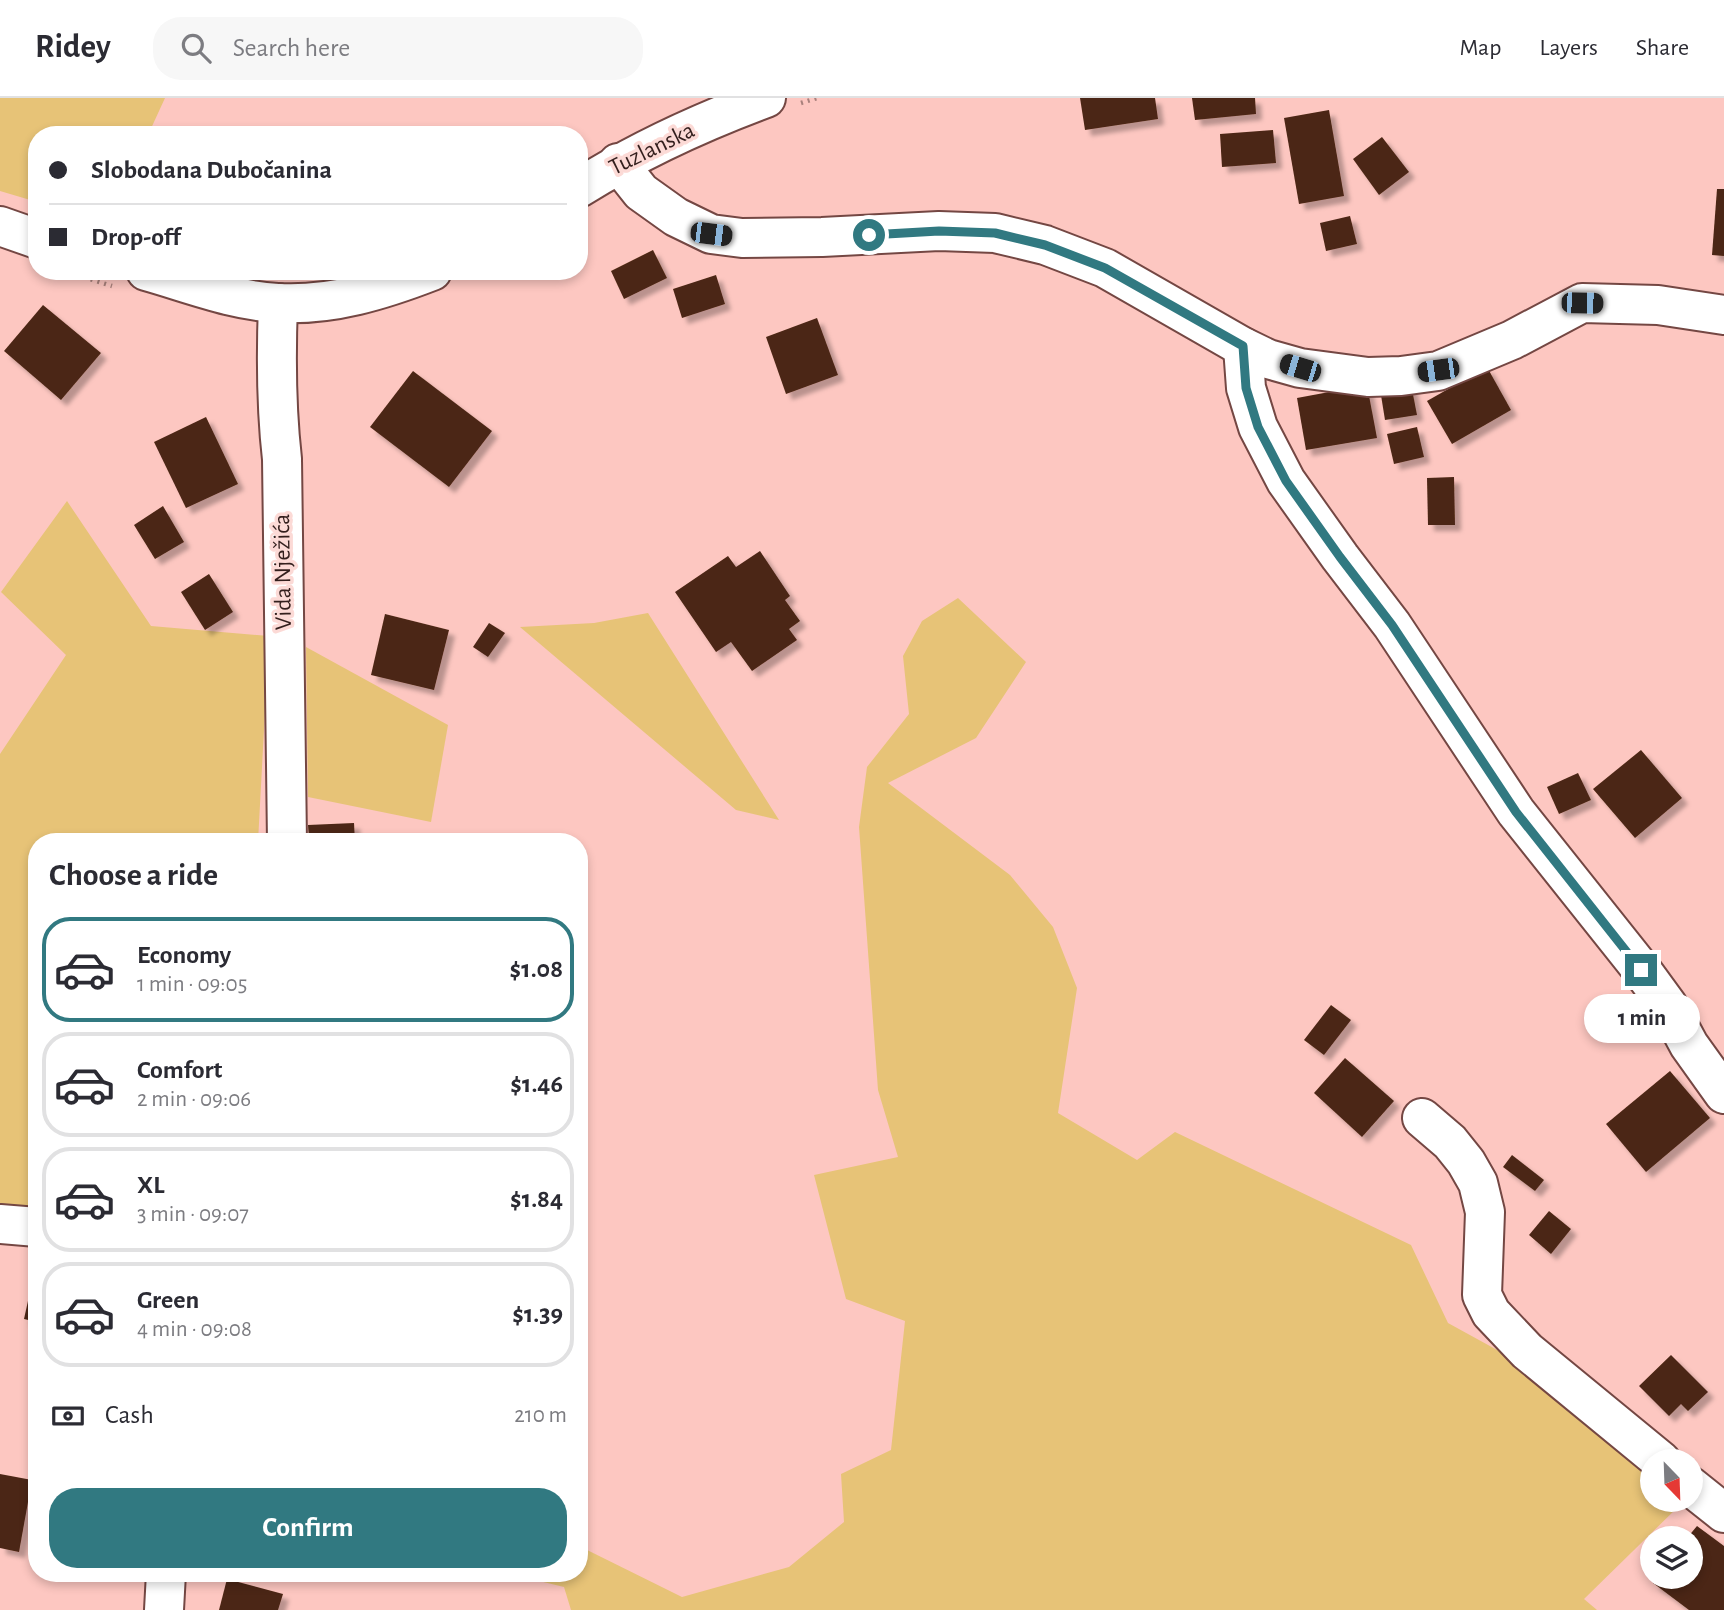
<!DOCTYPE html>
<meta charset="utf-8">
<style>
:root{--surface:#fff;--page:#f7f7f7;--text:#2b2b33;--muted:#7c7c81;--line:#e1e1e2;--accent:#317981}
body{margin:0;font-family:"Alegreya Sans",sans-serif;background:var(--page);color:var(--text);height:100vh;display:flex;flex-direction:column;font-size:26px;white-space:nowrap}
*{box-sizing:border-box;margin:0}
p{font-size:23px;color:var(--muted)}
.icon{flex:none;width:38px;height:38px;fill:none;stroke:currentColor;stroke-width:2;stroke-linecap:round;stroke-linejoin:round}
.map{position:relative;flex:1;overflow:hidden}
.panel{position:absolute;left:28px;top:735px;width:560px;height:749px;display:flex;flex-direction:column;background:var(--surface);border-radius:28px;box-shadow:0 4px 10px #0003}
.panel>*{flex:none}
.hud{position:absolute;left:28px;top:28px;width:560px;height:154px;border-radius:28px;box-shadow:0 4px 10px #0003;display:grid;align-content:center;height:154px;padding:0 21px;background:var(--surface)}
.needle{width:46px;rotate:157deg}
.controls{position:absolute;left:1640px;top:1351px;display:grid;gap:14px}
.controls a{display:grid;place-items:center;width:63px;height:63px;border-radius:50%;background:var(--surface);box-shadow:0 4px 10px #0003;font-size:35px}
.end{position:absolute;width:32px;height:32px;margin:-16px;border:9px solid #317981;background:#fff;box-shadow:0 0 0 4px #fff}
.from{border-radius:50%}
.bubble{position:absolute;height:49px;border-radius:24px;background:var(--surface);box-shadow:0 4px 10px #0003;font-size:23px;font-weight:700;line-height:49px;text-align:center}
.car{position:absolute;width:21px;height:42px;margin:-21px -10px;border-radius:9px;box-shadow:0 0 5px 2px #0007;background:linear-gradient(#222 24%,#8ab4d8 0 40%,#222 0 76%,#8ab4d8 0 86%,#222 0)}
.hud b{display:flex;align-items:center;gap:24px;height:66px;font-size:26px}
.hud b+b{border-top:2px solid var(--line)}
.hud i{width:18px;height:18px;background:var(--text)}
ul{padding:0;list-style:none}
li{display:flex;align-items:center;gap:21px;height:105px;margin:0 14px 10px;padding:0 7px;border:4px solid var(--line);border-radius:28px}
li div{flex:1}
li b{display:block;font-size:26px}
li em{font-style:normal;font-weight:700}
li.on{border-color:var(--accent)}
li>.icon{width:63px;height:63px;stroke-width:1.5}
h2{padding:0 21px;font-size:32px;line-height:84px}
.pay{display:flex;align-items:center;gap:18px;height:77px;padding:0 21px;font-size:26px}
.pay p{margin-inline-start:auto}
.button{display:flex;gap:14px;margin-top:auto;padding:14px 21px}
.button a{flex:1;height:80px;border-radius:28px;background:var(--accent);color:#fff;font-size:28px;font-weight:700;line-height:80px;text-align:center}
header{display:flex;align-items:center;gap:42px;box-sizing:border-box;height:98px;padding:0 35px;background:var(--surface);border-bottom:2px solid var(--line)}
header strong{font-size:33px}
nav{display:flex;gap:38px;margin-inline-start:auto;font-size:24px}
.search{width:490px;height:63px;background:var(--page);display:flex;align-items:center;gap:18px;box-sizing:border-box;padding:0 24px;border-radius:28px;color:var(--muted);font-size:26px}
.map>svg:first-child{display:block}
.green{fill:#e7c377}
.building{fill:#4c2614;filter:url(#shadow)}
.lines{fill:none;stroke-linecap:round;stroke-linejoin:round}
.minor-casing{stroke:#744743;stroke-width:42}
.tertiary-casing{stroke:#744743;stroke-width:42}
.path{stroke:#a8817c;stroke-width:4.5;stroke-dasharray:2 5;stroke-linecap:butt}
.minor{stroke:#fff;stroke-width:38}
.tertiary{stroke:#fff;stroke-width:38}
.route{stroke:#317981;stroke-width:9}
.labels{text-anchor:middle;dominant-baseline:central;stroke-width:7;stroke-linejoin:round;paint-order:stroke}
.street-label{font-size:24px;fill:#331f1d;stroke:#fcdad6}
</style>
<header>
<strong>Ridey</strong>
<div class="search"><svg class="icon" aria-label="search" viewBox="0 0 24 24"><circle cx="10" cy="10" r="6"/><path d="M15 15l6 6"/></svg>Search here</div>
<nav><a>Map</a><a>Layers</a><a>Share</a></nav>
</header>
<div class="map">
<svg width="1724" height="1512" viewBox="0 0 1724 1512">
<defs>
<filter id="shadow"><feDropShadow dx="6" dy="6" stdDeviation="2" flood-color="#0004"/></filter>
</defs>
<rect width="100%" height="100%" fill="#fdc7c1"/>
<!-- green -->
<g class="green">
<polygon points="0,0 165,0 148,37 37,37 37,104 0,93"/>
<polygon points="67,403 151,528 269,538 258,744 37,744 37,1113 0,1111 0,656 66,557 1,494"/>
<polygon points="958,500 1026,564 976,640 888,685 1010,777 1053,829 1077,890 1058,1015 1137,1062 1175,1034 1411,1147 1448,1225 1519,1264 1652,1381 1652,1402 1676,1402 1681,1406 1584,1501 1597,1512 571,1512 564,1489 506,1475 579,1475 579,1448 682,1499 789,1469 844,1424 841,1376 891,1352 905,1223 846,1201 814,1077 898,1059 878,992 859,729 867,669 909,616 903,558 922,523"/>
<polygon points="648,515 779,722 736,712 520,529 594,525"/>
<polygon points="306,549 448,627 431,724 308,699"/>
</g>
<!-- building -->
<g class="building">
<polygon points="1080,0 1155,0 1158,21 1085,32"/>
<polygon points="1192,0 1255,0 1256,16 1195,22"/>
<polygon points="1329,12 1344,98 1299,106 1284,20"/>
<polygon points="1273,32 1276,65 1222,69 1220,36"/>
<polygon points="1382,39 1409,74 1379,97 1353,61"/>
<polygon points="1717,91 1724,91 1724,158 1712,157"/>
<polygon points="1350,118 1357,146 1326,153 1320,125"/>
<polygon points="653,152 667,180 624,201 611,173"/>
<polygon points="716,177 725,206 682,220 673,191"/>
<polygon points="43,207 101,255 61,302 4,253"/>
<polygon points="817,220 838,277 786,296 766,239"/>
<polygon points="1487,269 1511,312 1452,346 1427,303"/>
<polygon points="413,273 492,333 449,389 370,329"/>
<polygon points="1411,286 1417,317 1385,322 1380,291"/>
<polygon points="1367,287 1377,340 1306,352 1297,300"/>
<polygon points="206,319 238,386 186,410 154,344"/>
<polygon points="1417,329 1424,359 1394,366 1387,336"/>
<polygon points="1454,379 1455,427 1428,427 1427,380"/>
<polygon points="163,408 184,444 155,461 134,427"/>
<polygon points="760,453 790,498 785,502 800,523 789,531 797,542 752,573 731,544 716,554 675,494 728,458 736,469"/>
<polygon points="209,476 233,514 205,532 181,494"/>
<polygon points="385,516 449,532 434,592 371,577"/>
<polygon points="489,525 505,535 488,559 473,549"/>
<polygon points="1641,652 1682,700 1635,740 1593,691"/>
<polygon points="1578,675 1591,702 1559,716 1547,689"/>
<polygon points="354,725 355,744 309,744 308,727"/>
<polygon points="1331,907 1351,922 1324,957 1304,942"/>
<polygon points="1345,960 1394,1003 1362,1039 1314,995"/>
<polygon points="1670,973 1710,1020 1646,1074 1606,1026"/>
<polygon points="1512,1057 1544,1082 1535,1093 1503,1069"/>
<polygon points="1549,1113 1571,1131 1551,1156 1529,1137"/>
<polygon points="36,1167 37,1167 37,1224 24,1221"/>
<polygon points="1671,1257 1708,1294 1688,1313 1681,1306 1669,1318 1639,1288"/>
<polygon points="0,1376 32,1382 19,1454 0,1450"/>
<polygon points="1697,1428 1724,1448 1724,1512 1689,1512 1653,1485 1658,1479 1690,1479 1690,1440 1687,1440"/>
<polygon points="227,1481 283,1496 278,1512 219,1512"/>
</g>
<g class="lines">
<defs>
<g id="minor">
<polyline points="618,65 641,94 676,119 711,136 742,140 822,139 939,133 995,135 1045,147 1105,170 1243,249 1268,261 1300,270 1368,279 1401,278 1438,273 1512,242 1582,205 1658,207 1724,217"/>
<path d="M278,205C276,257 276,309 282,361L287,744"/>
<polyline points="1243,249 1246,290 1258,329 1286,383 1340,459 1392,527 1516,714 1641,871 1668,908 1689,947 1724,996"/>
<polyline points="1422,1020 1450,1044 1466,1064 1478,1085 1485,1114 1482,1197 1491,1215 1527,1253 1661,1363"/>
<polyline points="0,1126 37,1129"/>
<polyline points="1690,1388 1724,1415"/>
<polyline points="164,1512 166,1475"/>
</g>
<g id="tertiary">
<path d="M579,90C638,53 701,24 766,0"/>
<polyline points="0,128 37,141"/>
<path d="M146,173C189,185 233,203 278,205C332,208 383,192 432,173"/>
</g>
</defs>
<!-- minor casing -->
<use href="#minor" class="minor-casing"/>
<!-- tertiary casing -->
<use href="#tertiary" class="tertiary-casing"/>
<!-- path -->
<g class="path">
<polyline points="801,5 817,0"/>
<polyline points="64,173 112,188"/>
</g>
<!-- minor -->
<use href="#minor" class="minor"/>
<!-- tertiary -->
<use href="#tertiary" class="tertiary"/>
</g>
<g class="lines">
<!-- route -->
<polyline class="route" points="869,137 939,133 995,135 1045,147 1105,170 1243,248 1246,290 1258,329 1286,383 1340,459 1392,527 1516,714 1641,872"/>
</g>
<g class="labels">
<!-- street labels -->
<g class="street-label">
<text transform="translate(652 51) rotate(-26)">Tuzlanska</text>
<text transform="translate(283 474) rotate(-91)">Vida Nježića</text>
</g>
</g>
</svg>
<div class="controls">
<a><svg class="needle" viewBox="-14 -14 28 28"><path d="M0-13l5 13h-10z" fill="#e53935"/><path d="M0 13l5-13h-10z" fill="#7c7c81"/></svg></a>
<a><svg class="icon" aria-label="layers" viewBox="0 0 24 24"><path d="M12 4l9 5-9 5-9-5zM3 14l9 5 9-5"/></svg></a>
</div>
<i class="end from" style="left:869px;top:137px"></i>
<i class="end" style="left:1641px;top:872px"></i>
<div class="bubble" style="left:1584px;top:896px;width:116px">1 min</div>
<i class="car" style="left:711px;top:136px;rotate:97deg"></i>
<i class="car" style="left:1582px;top:205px;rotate:91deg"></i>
<i class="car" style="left:1300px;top:270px;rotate:287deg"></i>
<i class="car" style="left:1438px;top:272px;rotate:262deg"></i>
<div class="hud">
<b><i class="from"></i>Slobodana Dubočanina</b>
<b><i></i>Drop-off</b>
</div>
<section class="panel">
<h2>Choose a ride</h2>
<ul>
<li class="on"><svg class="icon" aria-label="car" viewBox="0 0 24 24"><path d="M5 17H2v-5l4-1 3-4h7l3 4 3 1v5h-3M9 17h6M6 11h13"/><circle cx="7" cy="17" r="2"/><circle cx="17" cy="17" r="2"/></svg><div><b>Economy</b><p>1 min · 09:05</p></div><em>$1.08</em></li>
<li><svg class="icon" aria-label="car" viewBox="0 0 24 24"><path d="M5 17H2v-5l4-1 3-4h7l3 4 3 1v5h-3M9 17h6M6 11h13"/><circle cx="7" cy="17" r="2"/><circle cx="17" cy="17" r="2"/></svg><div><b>Comfort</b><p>2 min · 09:06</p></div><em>$1.46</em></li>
<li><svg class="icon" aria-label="car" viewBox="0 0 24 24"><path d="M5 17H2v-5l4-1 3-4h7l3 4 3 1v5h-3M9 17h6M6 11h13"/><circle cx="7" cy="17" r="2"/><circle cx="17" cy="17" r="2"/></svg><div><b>XL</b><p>3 min · 09:07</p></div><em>$1.84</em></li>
<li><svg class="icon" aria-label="car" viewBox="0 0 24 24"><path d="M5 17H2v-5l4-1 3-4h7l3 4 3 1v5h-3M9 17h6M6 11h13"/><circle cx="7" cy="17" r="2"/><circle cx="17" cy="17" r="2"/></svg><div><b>Green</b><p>4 min · 09:08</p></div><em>$1.39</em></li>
</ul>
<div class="pay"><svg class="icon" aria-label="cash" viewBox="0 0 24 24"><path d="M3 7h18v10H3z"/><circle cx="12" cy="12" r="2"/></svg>Cash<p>210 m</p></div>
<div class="button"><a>Confirm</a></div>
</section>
</div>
